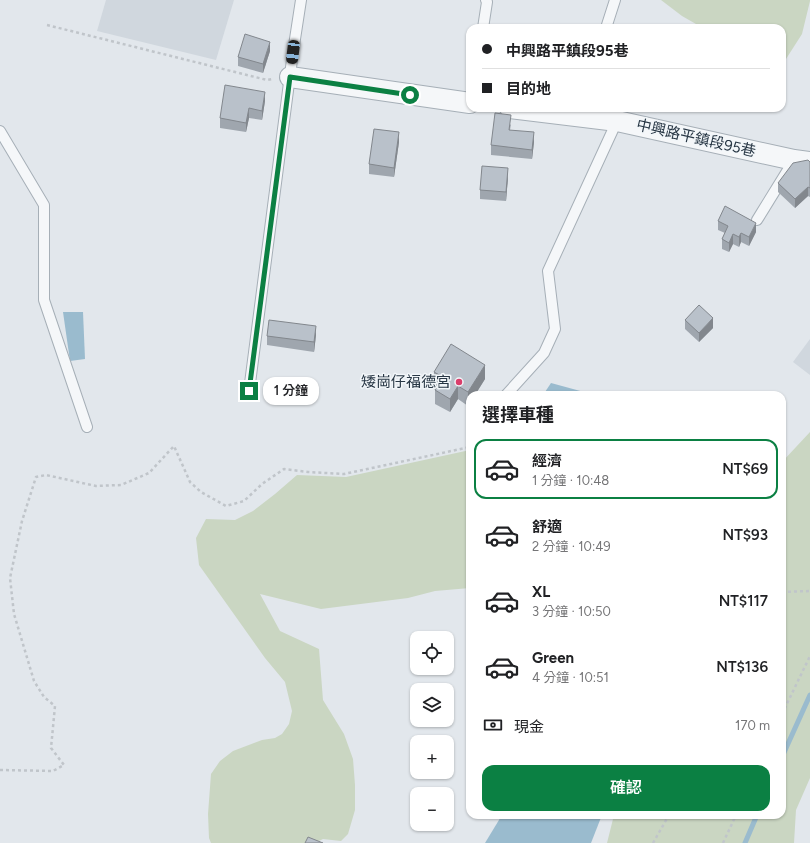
<!DOCTYPE html>
<html lang="zh-TW">
<meta charset="utf-8">
<style>
:root{--surface:#fff;--page:#f6f6f6;--text:#202124;--muted:#757577;--line:#e0e0e0;--accent:#0b8043}
body{margin:0;font-family:Figtree,"Noto Sans TC",sans-serif;background:var(--page);color:var(--text);height:100vh;display:flex;flex-direction:column;font-size:15px;white-space:nowrap}
*{box-sizing:border-box;margin:0}
p{font-size:13px;color:var(--muted)}
.icon{flex:none;width:22px;height:22px;fill:none;stroke:currentColor;stroke-width:2;stroke-linecap:round;stroke-linejoin:round}
.map{position:relative;flex:1;overflow:hidden}
.details{position:absolute;left:466px;top:391px;width:320px;height:428px;display:flex;flex-direction:column;background:var(--surface);border-radius:12px;box-shadow:0 1px 3px #0004}
.details>*{flex:none}
.top-card{position:absolute;left:466px;top:24px;width:320px;height:88px;border-radius:12px;box-shadow:0 1px 3px #0004;display:grid;align-content:center;height:88px;padding:0 16px;background:var(--surface)}
.tools{position:absolute;left:410px;top:631px;display:grid;gap:8px}
.tools a{display:grid;place-items:center;width:44px;height:44px;border-radius:8px;background:var(--surface);box-shadow:0 1px 3px #0004;font-size:20px}
.end{position:absolute;width:18px;height:18px;margin:-9px;border:5px solid #0b8043;background:#fff;box-shadow:0 0 0 2px #fff}
.from{border-radius:50%}
.bubble{position:absolute;height:28px;border-radius:12px;background:var(--surface);box-shadow:0 1px 3px #0004;font-size:13px;font-weight:600;line-height:28px;text-align:center}
.car{position:absolute;width:12px;height:24px;margin:-12px -6px;border-radius:5px;box-shadow:0 0 3px 1px #0007;background:linear-gradient(#222 24%,#8ab4d8 0 40%,#222 0 76%,#8ab4d8 0 86%,#222 0)}
.top-card b{display:flex;align-items:center;gap:14px;height:38px;font-size:15px}
.top-card b+b{border-top:1px solid var(--line)}
.top-card i{width:10px;height:10px;background:var(--text)}
ul{padding:0;list-style:none}
li{display:flex;align-items:center;gap:12px;height:60px;margin:0 8px 6px;padding:0 8px;border:2px solid transparent;border-radius:12px}
li div{flex:1}
li b{display:block;font-size:15px}
li em{font-style:normal;font-weight:600}
li.active{border-color:var(--accent)}
li>.icon{width:36px;height:36px;stroke-width:1.5}
h2{padding:0 16px;font-size:18px;line-height:48px}
.pay{display:flex;align-items:center;gap:10px;height:44px;padding:0 16px;font-size:15px}
.pay p{margin-inline-start:auto}
.button{display:flex;gap:8px;margin-top:auto;padding:8px 16px}
.button a{flex:1;height:46px;border-radius:12px;background:var(--accent);color:#fff;font-size:16px;font-weight:600;line-height:46px;text-align:center}
.map>svg:first-child{display:block}
.built{fill:#d0d7de}
.green{fill:#cad6c2}
.water{fill:#9abbce}
.lines{fill:none;stroke-linecap:round;stroke-linejoin:round}
.stream{stroke:#9abbce;stroke-width:5}
.lane-casing{stroke:#a6afb7;stroke-width:12}
.street-casing{stroke:#a6afb7;stroke-width:22}
.path{stroke:#c0c5ca;stroke-width:2.5;stroke-dasharray:3 3;stroke-linecap:butt}
.lane{stroke:#f5f7f9;stroke-width:10}
.street{stroke:#f5f7f9;stroke-width:20}
.wall{fill:#9fa6ae}
.shaded-wall{fill:#82878d}
.building{fill:#b9c1ca;stroke:#82878d}
.route{stroke:#0b8043;stroke-width:5}
.poi-dot{fill:#da3e6b;stroke:#f2f6f9;stroke-width:1.5}
.labels{text-anchor:middle;dominant-baseline:central;stroke-width:3;stroke-linejoin:round;paint-order:stroke}
.street-label{font-size:15px;fill:#283745;stroke:#f2f6f9}
.poi-label{font-size:15px;fill:#283745;stroke:#f2f6f9;text-anchor:end}
</style>
<div class="map">
<svg width="810" height="843" viewBox="0 0 810 843">
<rect width="100%" height="100%" fill="#e2e7ec"/>
<!-- built -->
<g class="built">
<polygon points="106,0 234,0 216,60 97,31"/>
<polygon points="810,339 810,375 793,362"/>
</g>
<!-- green -->
<g class="green">
<polygon points="661,0 810,0 810,1 802,34 786,59 782,59 782,28 703,28 682,16"/>
<polygon points="810,432 810,778 796,810 794,843 607,843 614,815 782,815 782,462"/>
<polygon points="470,450 470,588 435,591 408,598 321,609 260,594 280,631 319,649 323,700 344,734 353,759 355,785 355,810 348,834 341,841 323,839 315,843 211,843 209,838 208,814 211,774 220,761 233,751 262,740 275,738 282,734 289,724 292,711 285,682 265,658 199,565 196,538 206,519 235,520 253,511 275,494 297,475 346,477"/>
</g>
<!-- water -->
<g class="water">
<polygon points="63,312 83,312 85,359 70,361"/>
<polygon points="551,383 595,395 543,395"/>
<polygon points="502,815 602,815 591,843 485,843"/>
</g>
<g class="lines">
<!-- stream -->
<g class="stream">
<polyline points="782,757 810,695"/>
<polyline points="745,843 757,815"/>
</g>
<defs>
<g id="lane">
<polyline points="483,28 487,2 486,0"/>
<polyline points="606,28 615,0"/>
<polyline points="0,131 44,205 44,300 87,427"/>
<polyline points="757,220 794,160"/>
<polyline points="249,391 293,52 301,0"/>
<polyline points="506,395 544,353 555,329 548,271 617,121 613,108"/>
</g>
<g id="street">
<polyline points="290,77 470,103"/>
<polyline points="510,108 617,121 794,160 810,162"/>
</g>
</defs>
<!-- lane casing -->
<use href="#lane" class="lane-casing"/>
<!-- street casing -->
<use href="#street" class="street-casing"/>
<!-- path -->
<g class="path">
<polyline points="47,25 267,80 273,79"/>
<polyline points="782,487 785,486"/>
<polyline points="782,592 810,591"/>
<polyline points="782,714 810,656"/>
<polyline points="0,770 53,771 64,765 51,748 55,706 44,697 34,681 14,614 10,578 22,521 36,477 46,475 96,486 121,485 149,473 174,446 190,482 201,492 226,506 244,501 262,484 284,469 308,472 344,474 470,447"/>
<polyline points="653,843 669,815"/>
<polyline points="723,843 736,815"/>
</g>
<!-- lane -->
<use href="#lane" class="lane"/>
<!-- street -->
<use href="#street" class="street"/>
</g>
<!-- wall -->
<g class="wall">
<polygon points="270,51 263,73 238,66 238,57"/>
<polygon points="265,101 262,120 249,118 246,132 220,128 220,118"/>
<polygon points="511,124 510,130 534,142 532,159 491,155 491,145"/>
<polygon points="399,142 394,177 369,174 369,164"/>
<polygon points="810,162 810,197 808,196 795,208 778,192 778,183"/>
<polygon points="508,177 506,201 480,199 480,190"/>
<polygon points="718,221 756,232 749,246 741,242 739,247 733,244 729,252 722,249 722,239 725,233 718,230"/>
<polygon points="685,320 713,328 699,342 685,329"/>
<polygon points="316,335 314,352 267,345 267,336"/>
<polygon points="434,372 485,379 475,395 470,395 468,406 458,399 450,412 435,404 435,390 437,387 434,385"/>
</g>
<!-- shaded-wall -->
<g class="shaded-wall">
<polygon points="270,42 270,51 263,73 263,64"/>
<polygon points="265,92 265,101 262,120 262,111"/>
<polygon points="249,108 249,118 246,132 246,123"/>
<polygon points="399,132 399,142 394,177 394,168"/>
<polygon points="534,132 534,142 532,159 532,150"/>
<polygon points="508,168 508,177 506,201 506,192"/>
<polygon points="808,187 808,196 795,208 795,199"/>
<polygon points="756,223 756,232 749,246 749,237"/>
<polygon points="741,233 741,242 739,247 739,237"/>
<polygon points="733,234 733,244 729,252 729,243"/>
<polygon points="713,318 713,328 699,342 699,333"/>
<polygon points="316,326 316,335 314,352 314,342"/>
<polygon points="485,365 485,379 475,395 470,395 470,403 468,406 468,392"/>
<polygon points="458,386 458,399 450,412 450,399"/>
</g>
<!-- building -->
<g class="building">
<polygon points="245,34 270,42 263,64 238,57"/>
<polygon points="225,85 265,92 262,111 249,108 246,123 220,118"/>
<polygon points="495,113 511,115 509,130 534,132 532,150 491,145"/>
<polygon points="374,129 399,132 394,168 369,164"/>
<polygon points="808,160 810,162 810,188 808,187 795,199 778,183 793,163"/>
<polygon points="482,166 508,168 506,192 480,190"/>
<polygon points="725,206 756,223 749,237 741,233 739,237 733,234 729,243 722,239 728,226 718,221"/>
<polygon points="699,305 713,318 699,333 685,320"/>
<polygon points="269,320 316,326 314,342 267,336"/>
<polygon points="451,344 485,365 468,392 458,386 450,399 435,390 443,377 434,372"/>
<polygon points="308,837 323,843 305,843"/>
</g>
<g class="lines">
<!-- route -->
<polyline class="route" points="249,391 290,77 410,95"/>
</g>
<!-- markers -->
<circle class="poi-dot" cx="459" cy="382" r="4"/>
<g class="labels">
<!-- street labels -->
<g class="street-label">
<text transform="translate(696 138) rotate(13)">中興路平鎮段95巷</text>
</g>
<!-- poi labels -->
<g class="poi-label">
<text x="451" y="382">矮崗仔福德宮</text>
</g>
</g>
</svg>
<div class="tools">
<a><svg class="icon" aria-label="locate" viewBox="0 0 24 24"><circle cx="12" cy="12" r="6"/><path d="M12 2v4M12 18v4M2 12h4M18 12h4"/></svg></a>
<a><svg class="icon" aria-label="layers" viewBox="0 0 24 24"><path d="M12 4l9 5-9 5-9-5zM3 14l9 5 9-5"/></svg></a>
<a>+</a>
<a>−</a>
</div>
<i class="end from" style="left:410px;top:95px"></i>
<i class="end" style="left:249px;top:391px"></i>
<div class="bubble" style="left:263px;top:377px;width:56px">1 分鐘</div>
<i class="car" style="left:293px;top:52px;rotate:187deg"></i>
<div class="top-card">
<b><i class="from"></i>中興路平鎮段95巷</b>
<b><i></i>目的地</b>
</div>
<section class="details">
<h2>選擇車種</h2>
<ul>
<li class="active"><svg class="icon" aria-label="car" viewBox="0 0 24 24"><path d="M5 17H2v-5l4-1 3-4h7l3 4 3 1v5h-3M9 17h6M6 11h13"/><circle cx="7" cy="17" r="2"/><circle cx="17" cy="17" r="2"/></svg><div><b>經濟</b><p>1 分鐘 · 10:48</p></div><em>NT$69</em></li>
<li><svg class="icon" aria-label="car" viewBox="0 0 24 24"><path d="M5 17H2v-5l4-1 3-4h7l3 4 3 1v5h-3M9 17h6M6 11h13"/><circle cx="7" cy="17" r="2"/><circle cx="17" cy="17" r="2"/></svg><div><b>舒適</b><p>2 分鐘 · 10:49</p></div><em>NT$93</em></li>
<li><svg class="icon" aria-label="car" viewBox="0 0 24 24"><path d="M5 17H2v-5l4-1 3-4h7l3 4 3 1v5h-3M9 17h6M6 11h13"/><circle cx="7" cy="17" r="2"/><circle cx="17" cy="17" r="2"/></svg><div><b>XL</b><p>3 分鐘 · 10:50</p></div><em>NT$117</em></li>
<li><svg class="icon" aria-label="car" viewBox="0 0 24 24"><path d="M5 17H2v-5l4-1 3-4h7l3 4 3 1v5h-3M9 17h6M6 11h13"/><circle cx="7" cy="17" r="2"/><circle cx="17" cy="17" r="2"/></svg><div><b>Green</b><p>4 分鐘 · 10:51</p></div><em>NT$136</em></li>
</ul>
<div class="pay"><svg class="icon" aria-label="cash" viewBox="0 0 24 24"><path d="M3 7h18v10H3z"/><circle cx="12" cy="12" r="2"/></svg>現金<p>170 m</p></div>
<div class="button"><a>確認</a></div>
</section>
</div>
